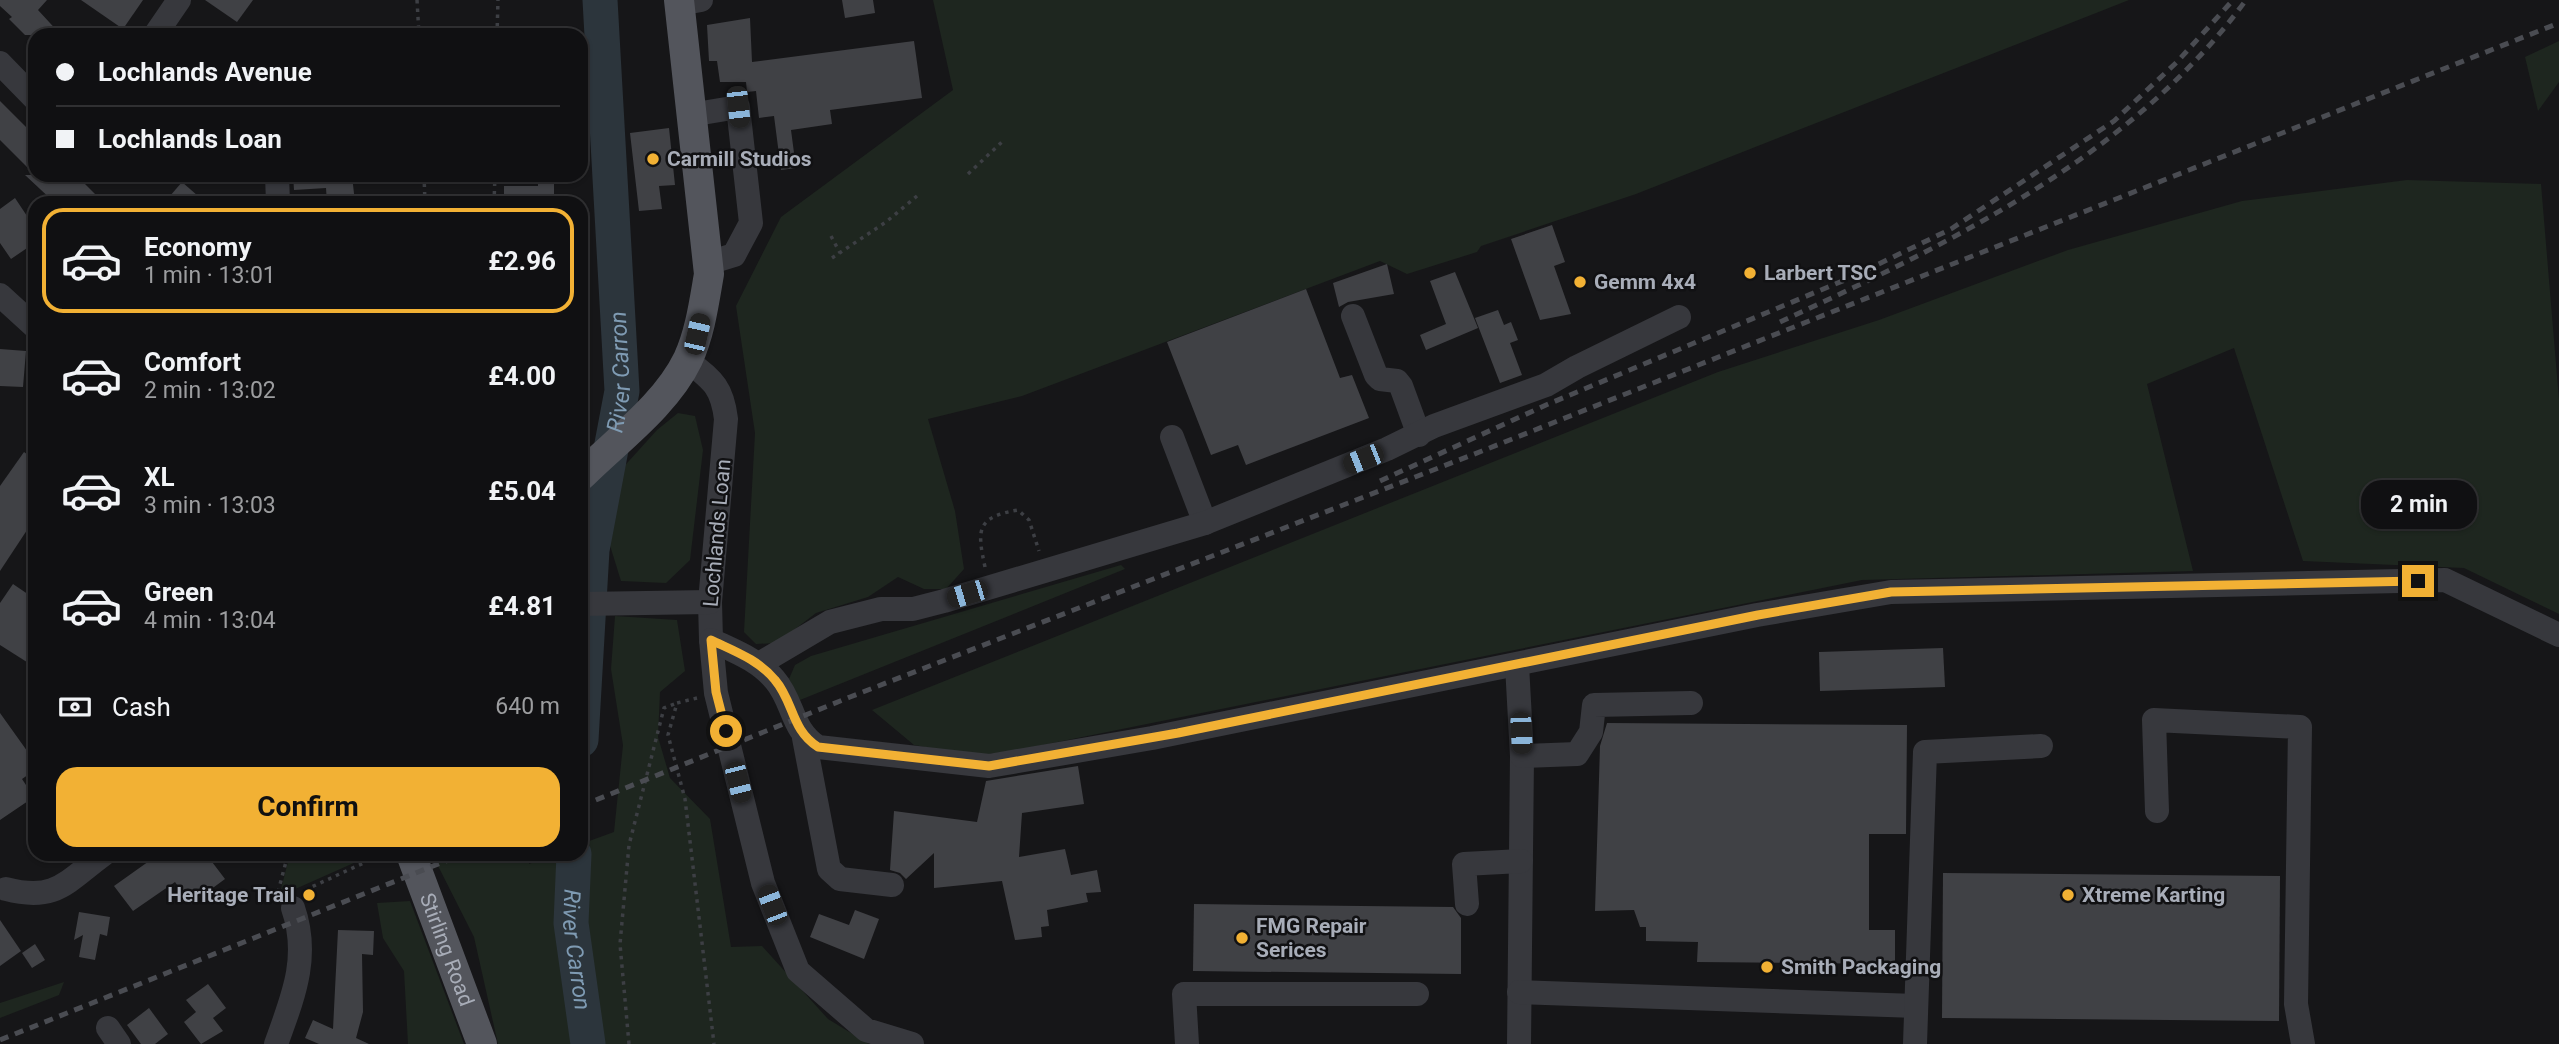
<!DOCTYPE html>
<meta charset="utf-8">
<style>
:root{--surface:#101012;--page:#19191b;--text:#f1f3f6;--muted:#9c9d9f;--line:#303032;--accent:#f2b134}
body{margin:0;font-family:Roboto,sans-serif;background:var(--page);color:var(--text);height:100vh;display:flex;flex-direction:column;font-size:26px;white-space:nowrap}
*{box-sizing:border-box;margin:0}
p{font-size:23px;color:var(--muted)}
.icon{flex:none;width:38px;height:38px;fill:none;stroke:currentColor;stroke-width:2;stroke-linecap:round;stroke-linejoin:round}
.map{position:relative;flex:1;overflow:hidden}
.details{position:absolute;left:28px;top:196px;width:560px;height:665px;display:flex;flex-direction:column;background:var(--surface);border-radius:21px;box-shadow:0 2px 5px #0004,0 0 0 2px var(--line)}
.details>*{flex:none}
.banner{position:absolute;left:28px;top:28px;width:560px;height:154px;border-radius:21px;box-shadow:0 2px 5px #0004,0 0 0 2px var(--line);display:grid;align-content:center;height:154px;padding:0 28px;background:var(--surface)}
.end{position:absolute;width:32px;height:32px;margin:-16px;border:9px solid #f2b134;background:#111;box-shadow:0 0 0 4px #111}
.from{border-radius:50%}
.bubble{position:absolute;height:49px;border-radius:21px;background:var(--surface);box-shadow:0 2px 5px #0004,0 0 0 2px var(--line);font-size:23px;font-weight:700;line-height:49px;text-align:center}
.car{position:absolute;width:21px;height:42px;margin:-21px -10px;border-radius:9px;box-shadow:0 0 5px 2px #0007;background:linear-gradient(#222 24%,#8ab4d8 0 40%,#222 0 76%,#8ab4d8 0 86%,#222 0)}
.banner b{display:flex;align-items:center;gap:24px;height:66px;font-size:26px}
.banner b+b{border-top:2px solid var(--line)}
.banner i{width:18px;height:18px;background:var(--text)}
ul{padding:12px 0 0;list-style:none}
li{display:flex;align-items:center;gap:21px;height:105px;margin:0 14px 10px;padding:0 14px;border:4px solid transparent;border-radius:21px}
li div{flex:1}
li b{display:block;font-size:26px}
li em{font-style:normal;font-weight:700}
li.active{border-color:var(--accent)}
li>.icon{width:63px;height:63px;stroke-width:1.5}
.pay{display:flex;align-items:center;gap:18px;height:77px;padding:0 28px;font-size:26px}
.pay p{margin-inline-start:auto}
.primary-button{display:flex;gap:14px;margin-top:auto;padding:14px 28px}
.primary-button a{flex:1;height:80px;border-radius:21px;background:var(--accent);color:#111;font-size:28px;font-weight:700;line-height:80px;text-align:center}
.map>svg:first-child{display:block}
.green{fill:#1e261f}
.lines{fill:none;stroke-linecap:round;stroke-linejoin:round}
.river{stroke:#2c353c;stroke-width:35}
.building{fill:#404145}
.path{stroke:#3d3f44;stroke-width:3.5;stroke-dasharray:3.5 5;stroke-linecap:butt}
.minor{stroke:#37383d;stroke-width:24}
.major{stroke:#53555c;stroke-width:30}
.rail{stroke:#4a4c52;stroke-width:5;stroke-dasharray:9 7;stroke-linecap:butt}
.route{stroke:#f2b134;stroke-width:9}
.poi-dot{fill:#f2b134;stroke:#111113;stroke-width:2.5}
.labels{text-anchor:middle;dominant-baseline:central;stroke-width:5;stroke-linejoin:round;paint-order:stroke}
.poi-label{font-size:21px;font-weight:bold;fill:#a8adb8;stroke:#111113;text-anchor:start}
.street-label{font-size:21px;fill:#a8adb8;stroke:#111113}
.water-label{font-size:23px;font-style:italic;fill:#7f9bb3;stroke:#111113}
</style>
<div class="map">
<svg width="2559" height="1044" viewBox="0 0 2559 1044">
<rect width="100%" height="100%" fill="#161618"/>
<!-- green -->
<g class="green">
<polygon points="933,0 2129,0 1636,194 1481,246 1477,252 1407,274 1380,261 1022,396 928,419 955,511 964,569 946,589 924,589 898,577 868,597 816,613 777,643 756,644 744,632 755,433 736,306 781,217 953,90"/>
<polygon points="2559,41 2559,82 2538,111 2525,57"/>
<polygon points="2407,180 2541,184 2559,400 2559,614 2464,568 2303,561 2234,348 2147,384 2193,571 1862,580 1018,750 974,756 914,745 872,710 1718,372 1879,320 2068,250 2242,201"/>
<polygon points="678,413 695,416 703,450 690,560 666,583 621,581 608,539 619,472 657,430"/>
<polygon points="1121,565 1125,569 800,700 789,679 795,665 811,656"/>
<polygon points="615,616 677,620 685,671 660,692 658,737 670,778 710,819 731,947 762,946 828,1019 869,1044 498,1044 474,937 432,854 530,854 529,864 555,854 581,854 581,844 614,832 623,745 611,669"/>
<polygon points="290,854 366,854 365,858 293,890 280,893"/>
<polygon points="410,901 464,1044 408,1044 404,971 383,938 377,903"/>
<polygon points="64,982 59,995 0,1018 0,1003"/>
</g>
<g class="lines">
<!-- river -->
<g class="river">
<path id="s1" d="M581,740L592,550L622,391L600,0"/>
<path id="s2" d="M574,854L571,923L588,1044"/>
</g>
</g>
<!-- building -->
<g class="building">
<polygon points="0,0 47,0 38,10 61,35 25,35 9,19 12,17 0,6"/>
<polygon points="81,0 143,0 123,29"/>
<polygon points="205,0 253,0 237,22"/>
<polygon points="842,0 873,0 875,13 845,18"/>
<polygon points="750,18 752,62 914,41 922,98 830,110 832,124 791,130 796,168 781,170 774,116 759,118 756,91 747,92 746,82 720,82 717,61 709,61 707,25"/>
<polygon points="0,101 35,136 35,175 0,140"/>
<polygon points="669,128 675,185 659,186 662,209 639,211 630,133"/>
<polygon points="25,175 76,175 104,203 55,203"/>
<polygon points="293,175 352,175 355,203 327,203 326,188 294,190"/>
<polygon points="538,175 554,175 554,203 504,203 504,186 538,186"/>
<polygon points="182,182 206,203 164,203"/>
<polygon points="15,198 35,228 26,234 33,244 11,259 0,243 0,209"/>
<polygon points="1552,225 1565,262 1554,266 1571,314 1540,320 1511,239"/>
<polygon points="1387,264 1394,294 1348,302 1339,307 1333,283"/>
<polygon points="1455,272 1478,328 1426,350 1420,335 1446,324 1430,281"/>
<polygon points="1306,289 1340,378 1352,375 1369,418 1246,465 1238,445 1211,455 1167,342"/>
<polygon points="1498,310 1504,325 1511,322 1518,340 1510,343 1522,375 1500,383 1475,318"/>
<polygon points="0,349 26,351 23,387 0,386"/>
<polygon points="24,452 35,460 35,518 0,571 0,486"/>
<polygon points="13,584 35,599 35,656 30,664 0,645 0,603"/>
<polygon points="1943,648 1945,687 1820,691 1819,652"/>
<polygon points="0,713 35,762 35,770 22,779 34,797 0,820"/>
<polygon points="1607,723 1907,725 1906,834 1869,834 1869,930 1895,930 1895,964 1697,962 1698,942 1646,941 1646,927 1640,927 1634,910 1595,911 1600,746"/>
<polygon points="1078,766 1084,804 1022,813 1019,857 1065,849 1071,875 1097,870 1101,892 1086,893 1088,902 1047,910 1049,926 1041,927 1042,937 1015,940 1002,881 934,888 934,853 906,879 900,873 890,870 894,811 977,822 986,781"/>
<polygon points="159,854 206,854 225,879 191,904 175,882 133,911 114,886"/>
<polygon points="1943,873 2280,876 2279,1021 1942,1018"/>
<polygon points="1194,904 1453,907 1461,918 1461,974 1193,971"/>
<polygon points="855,910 879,919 864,959 810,937 819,914 849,925"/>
<polygon points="79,912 110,917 107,936 100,934 95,960 79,957 83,935 74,940"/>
<polygon points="0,920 21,951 0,966"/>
<polygon points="338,930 374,931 373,955 362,954 363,1012 356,1038 369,1044 319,1044 305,1038 313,1020 333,1029"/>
<polygon points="35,944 45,960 32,968 22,953"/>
<polygon points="208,984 226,1008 213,1018 223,1031 201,1044 184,1022 196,1012 186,1000"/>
<polygon points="149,1008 168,1034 155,1044 141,1044 127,1025"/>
</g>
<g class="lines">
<!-- path -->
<g class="path">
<polyline points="417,0 419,35"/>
<polyline points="497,35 498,0"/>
<polyline points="968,174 1004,140"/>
<polyline points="424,175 425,203"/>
<polyline points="494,203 495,175"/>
<polyline points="831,236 840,253"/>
<polyline points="832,258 886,222 917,196"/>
<path d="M985,567C977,530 976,517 1018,510L1029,520L1039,551"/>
<polyline points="697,698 677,703 668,735 685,799 714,1044"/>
<polyline points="305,890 370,860"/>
<polyline points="278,892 288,854"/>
<polyline points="629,1044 620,944 629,845 664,708 677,703"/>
</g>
<!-- minor -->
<g class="minor">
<polyline points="679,4 701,0"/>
<polyline points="155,35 179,0"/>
<polyline points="0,63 35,99"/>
<polyline points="690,115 738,107 751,223 734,255 708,263"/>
<polyline points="277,175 278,203"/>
<polyline points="0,295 35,327"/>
<polyline points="1353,316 1376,375 1380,379 1397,381 1401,386 1419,435"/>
<path d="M687,360C712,380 722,386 726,419L710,602L711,640L716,693L763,883L798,971L866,1030L912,1044"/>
<polyline points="1172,437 1205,523"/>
<polyline points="581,604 710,602"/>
<path d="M711,640C734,651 759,660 775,680C794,702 791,730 818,747L989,766L1152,738L1757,615L1891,592L2445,580L2559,635"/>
<polyline points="759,664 830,622 881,609 913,609 944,601 1205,523 1387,449 1434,426 1546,385 1577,367 1679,317"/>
<polyline points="1517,665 1522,756 1519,1044"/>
<polyline points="804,738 829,869 840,879 892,885"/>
<polyline points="1522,756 1577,754 1591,732 1594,705 1691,703"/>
<polyline points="2157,811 2154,720 2300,727 2296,1004 2303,1044"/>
<path d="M6,889C56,902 66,882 104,854"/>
<polyline points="1467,904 1464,864 1521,861"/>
<polyline points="1519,992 1916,1006"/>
<polyline points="108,1028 119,1044"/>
<path d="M276,1044C293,997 310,957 293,908"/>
<polyline points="1187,1044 1184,994 1417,994"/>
<polyline points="1915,1044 1925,752 2041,746"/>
</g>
<!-- major -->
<g class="major">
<path d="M581,476C616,441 666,405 688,359C700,333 704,303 709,274L679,0"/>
<path id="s3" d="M411,854L482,1044"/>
</g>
<!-- rail -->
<g class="rail">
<path d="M1780,322C1951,243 2132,156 2246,0"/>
<polyline points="1380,481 1546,405 1852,277 1951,229 2114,121 2177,62 2233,0"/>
<polyline points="581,806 850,697 1482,451 2559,23"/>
<polyline points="0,1040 463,854"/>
</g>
</g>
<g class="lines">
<!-- route -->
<path class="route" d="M726,731L716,692L711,640C734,651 759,660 775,680C794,702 791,730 818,747L989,766L1178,733L1758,615L1891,592L2418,581"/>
</g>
<!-- markers -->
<g class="poi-dot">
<circle cx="653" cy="159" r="7"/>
<circle cx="1750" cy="273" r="7"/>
<circle cx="1580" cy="282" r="7"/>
<circle cx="309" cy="895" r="7"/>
<circle cx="2068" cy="895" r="7"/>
<circle cx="1242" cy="938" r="7"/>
<circle cx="1767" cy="967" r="7"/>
</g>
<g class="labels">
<!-- poi labels -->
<g class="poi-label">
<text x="667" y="159">Carmill Studios</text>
<text x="1764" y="273">Larbert TSC</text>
<text x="1594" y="282">Gemm 4x4</text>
<text x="295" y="895" text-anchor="end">Heritage Trail</text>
<text x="2082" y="895">Xtreme Karting</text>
<text x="1256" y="926">FMG Repair<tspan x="1256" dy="24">Serices</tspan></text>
<text x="1781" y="967">Smith Packaging</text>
</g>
<!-- street labels -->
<g class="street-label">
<text transform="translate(717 533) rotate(-85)">Lochlands Loan</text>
<text stroke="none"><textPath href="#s3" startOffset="102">Stirling Road</textPath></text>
</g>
<!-- water labels -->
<g class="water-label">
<text stroke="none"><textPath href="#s1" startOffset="371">River Carron</textPath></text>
<text stroke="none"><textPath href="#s2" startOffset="96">River Carron</textPath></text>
</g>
</g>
</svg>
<i class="end from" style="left:726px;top:731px"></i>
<i class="end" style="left:2418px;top:581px"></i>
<div class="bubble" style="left:2361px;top:480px;width:116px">2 min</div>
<i class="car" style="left:738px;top:107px;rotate:174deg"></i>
<i class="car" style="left:697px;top:334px;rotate:13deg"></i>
<i class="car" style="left:1363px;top:459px;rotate:248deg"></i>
<i class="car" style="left:967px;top:594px;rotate:253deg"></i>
<i class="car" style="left:1521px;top:733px;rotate:177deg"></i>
<i class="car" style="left:738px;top:782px;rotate:166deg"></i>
<i class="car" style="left:772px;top:905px;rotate:339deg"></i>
<div class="banner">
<b><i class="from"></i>Lochlands Avenue</b>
<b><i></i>Lochlands Loan</b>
</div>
<section class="details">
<ul>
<li class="active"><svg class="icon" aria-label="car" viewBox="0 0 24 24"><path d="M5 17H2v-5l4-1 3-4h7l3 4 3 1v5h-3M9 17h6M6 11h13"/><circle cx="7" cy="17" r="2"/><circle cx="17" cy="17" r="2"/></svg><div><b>Economy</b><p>1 min · 13:01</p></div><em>£2.96</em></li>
<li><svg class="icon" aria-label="car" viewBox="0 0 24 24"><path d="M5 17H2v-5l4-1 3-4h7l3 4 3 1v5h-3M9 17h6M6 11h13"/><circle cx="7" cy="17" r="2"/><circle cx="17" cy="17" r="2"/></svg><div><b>Comfort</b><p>2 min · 13:02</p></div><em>£4.00</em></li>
<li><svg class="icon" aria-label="car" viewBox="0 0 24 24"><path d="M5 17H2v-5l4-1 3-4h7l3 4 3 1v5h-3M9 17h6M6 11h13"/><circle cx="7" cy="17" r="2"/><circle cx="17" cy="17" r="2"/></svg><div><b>XL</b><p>3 min · 13:03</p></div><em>£5.04</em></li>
<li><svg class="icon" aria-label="car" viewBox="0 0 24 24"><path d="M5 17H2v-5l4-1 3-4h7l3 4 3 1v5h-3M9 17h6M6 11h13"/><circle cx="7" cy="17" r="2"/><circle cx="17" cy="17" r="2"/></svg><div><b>Green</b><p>4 min · 13:04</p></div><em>£4.81</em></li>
</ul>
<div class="pay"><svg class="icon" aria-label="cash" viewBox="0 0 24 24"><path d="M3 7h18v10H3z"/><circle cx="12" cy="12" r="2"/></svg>Cash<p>640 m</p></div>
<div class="primary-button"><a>Confirm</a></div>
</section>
</div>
